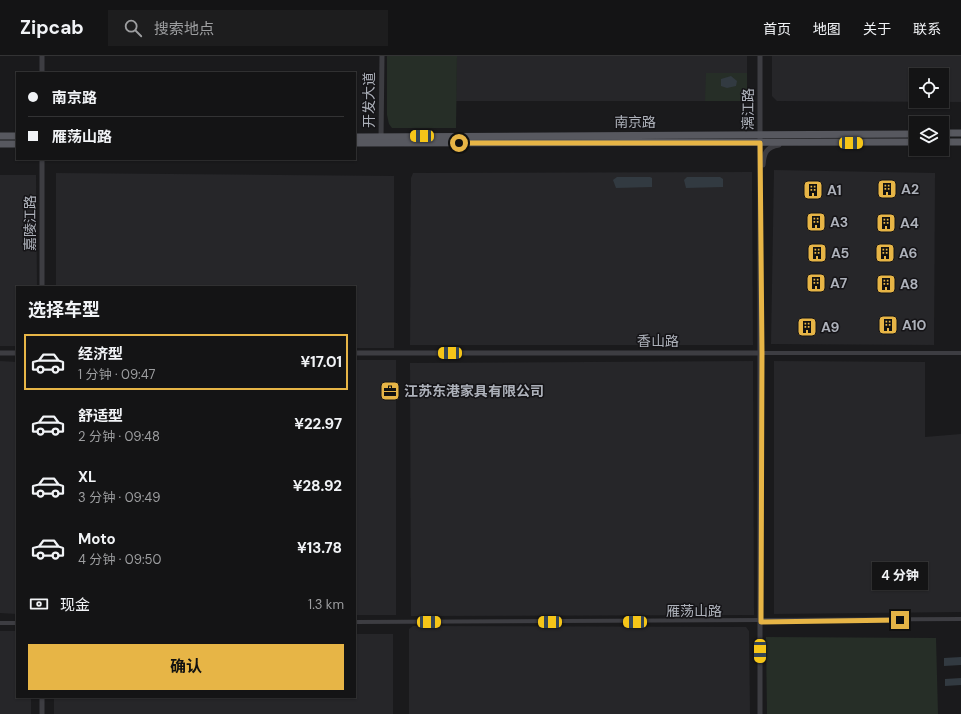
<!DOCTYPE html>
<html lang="zh">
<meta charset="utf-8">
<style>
:root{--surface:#141415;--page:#1d1d1e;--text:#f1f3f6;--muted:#9d9ea0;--line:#333334;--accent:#e7b546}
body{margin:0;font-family:"DM Sans","Noto Sans SC",sans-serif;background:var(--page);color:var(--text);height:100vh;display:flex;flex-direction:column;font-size:15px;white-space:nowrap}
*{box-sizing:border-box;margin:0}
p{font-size:13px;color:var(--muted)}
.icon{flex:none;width:22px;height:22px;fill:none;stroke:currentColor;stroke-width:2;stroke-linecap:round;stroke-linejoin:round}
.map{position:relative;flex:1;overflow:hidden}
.side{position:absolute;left:16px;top:230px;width:340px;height:412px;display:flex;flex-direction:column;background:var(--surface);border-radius:0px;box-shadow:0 1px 3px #0004,0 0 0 1px var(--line)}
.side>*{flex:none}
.top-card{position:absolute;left:16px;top:16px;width:340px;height:88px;border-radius:0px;box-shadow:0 1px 3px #0004,0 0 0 1px var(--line);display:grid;align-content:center;height:88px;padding:0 12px;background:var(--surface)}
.controls{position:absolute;left:909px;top:12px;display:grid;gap:8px}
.controls a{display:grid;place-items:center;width:40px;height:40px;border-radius:0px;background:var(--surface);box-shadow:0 1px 3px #0004,0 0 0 1px var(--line);font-size:20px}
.end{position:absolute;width:18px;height:18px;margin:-9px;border:5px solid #e7b546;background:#111;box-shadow:0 0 0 2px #111}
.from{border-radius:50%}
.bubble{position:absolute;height:28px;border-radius:0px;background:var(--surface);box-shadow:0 1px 3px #0004,0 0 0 1px var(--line);font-size:13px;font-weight:700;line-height:28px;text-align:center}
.car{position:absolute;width:12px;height:24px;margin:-12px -6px;border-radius:5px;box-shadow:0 0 3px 1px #0007;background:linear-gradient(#f5c518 24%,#345 0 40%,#f5c518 0 76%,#345 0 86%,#f5c518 0)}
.top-card b{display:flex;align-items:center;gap:14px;height:38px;font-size:15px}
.top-card b+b{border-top:1px solid var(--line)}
.top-card i{width:10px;height:10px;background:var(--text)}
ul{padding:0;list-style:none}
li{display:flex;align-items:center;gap:12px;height:56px;margin:0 8px 6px;padding:0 4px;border:2px solid transparent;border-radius:0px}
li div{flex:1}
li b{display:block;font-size:15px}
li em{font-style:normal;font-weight:700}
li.current{border-color:var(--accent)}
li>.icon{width:36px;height:36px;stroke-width:1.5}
h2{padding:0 12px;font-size:18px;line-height:48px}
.pay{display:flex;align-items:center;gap:10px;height:44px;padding:0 12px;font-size:15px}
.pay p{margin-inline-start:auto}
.action{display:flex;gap:8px;margin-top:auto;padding:8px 12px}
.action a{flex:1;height:46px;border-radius:0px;background:var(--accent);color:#111;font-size:16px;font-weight:700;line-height:46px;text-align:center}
header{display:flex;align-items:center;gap:24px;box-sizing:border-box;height:56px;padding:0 20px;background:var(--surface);border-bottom:1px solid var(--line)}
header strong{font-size:19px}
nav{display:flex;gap:22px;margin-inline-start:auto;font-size:14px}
.search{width:280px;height:36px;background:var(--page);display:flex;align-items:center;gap:10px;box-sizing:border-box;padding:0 14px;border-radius:0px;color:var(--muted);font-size:15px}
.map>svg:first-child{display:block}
.built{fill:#262629;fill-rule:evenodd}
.green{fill:#262e27}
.water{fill:#323a41}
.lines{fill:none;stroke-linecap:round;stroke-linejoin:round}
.minor{stroke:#3d3d42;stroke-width:4}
.tertiary{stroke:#3d3d42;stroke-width:5}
.primary{stroke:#57585f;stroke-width:7}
.route{stroke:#e7b546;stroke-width:5}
.labels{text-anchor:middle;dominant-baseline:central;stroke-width:3;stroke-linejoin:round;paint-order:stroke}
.street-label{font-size:14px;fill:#adb1ba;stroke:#151417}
.poi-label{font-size:14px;font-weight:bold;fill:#adb1ba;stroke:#151417;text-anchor:start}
</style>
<header>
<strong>Zipcab</strong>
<div class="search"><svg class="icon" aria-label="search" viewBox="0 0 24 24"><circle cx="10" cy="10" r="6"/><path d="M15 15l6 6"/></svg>搜索地点</div>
<nav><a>首页</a><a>地图</a><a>关于</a><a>联系</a></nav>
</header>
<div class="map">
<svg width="961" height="658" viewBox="0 0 961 658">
<rect width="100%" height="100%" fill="#1a1a1c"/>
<!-- built -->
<g class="built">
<polygon points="457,0 747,0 747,45 456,45"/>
<path d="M772,0H961V46L777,45L772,40ZM916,19H942V45H916Z"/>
<polygon points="774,114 935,117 934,289 771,288"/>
<polygon points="752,116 753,289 410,289 411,122 413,117"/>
<polygon points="56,117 394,120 394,292 355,292 355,231 56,231"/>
<polygon points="0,119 36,119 37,231 17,231 17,290 0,290"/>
<rect x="355" y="304" width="41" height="255"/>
<polygon points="0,305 17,306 17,558 0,557"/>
<polygon points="753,305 754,559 411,560 410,307"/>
<polygon points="774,305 925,306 925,381 961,378 961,556 774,558"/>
<polygon points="413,570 746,571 749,575 750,658 409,658 409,573"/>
<polygon points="0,575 17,575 17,641 31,641 31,658 0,658"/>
<polygon points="355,578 393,578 393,658 54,658 54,641 355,641"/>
</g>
<!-- green -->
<g class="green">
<polygon points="387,0 457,0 456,72 392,72 389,68 387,59"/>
<polygon points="706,17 747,17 747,45 705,45"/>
<polygon points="766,581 936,582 938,658 767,658"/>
</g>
<!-- water -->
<g class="water">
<polygon points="731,20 737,25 736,30 727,32 721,30 721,23"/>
<polygon points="617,121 650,121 652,122 652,131 616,132 613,124"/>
<polygon points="687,121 720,121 723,123 723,131 686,132 684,124"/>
<polygon points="961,601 961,609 944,610 944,602"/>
<polygon points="961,622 961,629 945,630 945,623"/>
</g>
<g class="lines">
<!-- minor -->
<g class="minor">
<polyline points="762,297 961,297"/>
<polyline points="355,566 961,563"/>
<polyline points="0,567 17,567"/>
</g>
<!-- tertiary -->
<g class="tertiary">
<polyline points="760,0 760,658"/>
<polyline points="42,17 42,0"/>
<polyline points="381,83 382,0"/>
<path d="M763,109C764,97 766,91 779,89"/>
<polyline points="42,231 42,103"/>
<polyline points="0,297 17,297"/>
<polyline points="355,297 762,297"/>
<polyline points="42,658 42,641"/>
</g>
<!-- primary -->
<g class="primary">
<polyline points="942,77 961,77"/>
<polyline points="0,80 17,80"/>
<polyline points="355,81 916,78"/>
<polyline points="942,86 961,86"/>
<polyline points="355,87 916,86"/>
<polyline points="0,88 17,88"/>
</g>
</g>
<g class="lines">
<!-- route -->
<polyline class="route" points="459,87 760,87 762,297 761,566 900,564"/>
</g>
<!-- icons -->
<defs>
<symbol id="building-square" viewBox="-11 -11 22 22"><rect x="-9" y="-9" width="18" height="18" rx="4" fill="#e7b546" stroke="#151417"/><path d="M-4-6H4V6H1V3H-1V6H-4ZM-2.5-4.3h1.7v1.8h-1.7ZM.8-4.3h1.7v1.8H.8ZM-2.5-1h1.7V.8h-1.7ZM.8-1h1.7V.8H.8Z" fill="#111"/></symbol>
<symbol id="office-square" viewBox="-11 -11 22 22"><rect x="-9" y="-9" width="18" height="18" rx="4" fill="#e7b546" stroke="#151417"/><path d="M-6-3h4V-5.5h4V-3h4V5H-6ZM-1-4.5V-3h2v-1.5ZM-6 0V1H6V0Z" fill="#111"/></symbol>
</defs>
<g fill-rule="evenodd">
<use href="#building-square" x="876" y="122" width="22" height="22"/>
<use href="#building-square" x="802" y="123" width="22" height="22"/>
<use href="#building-square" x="805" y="155" width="22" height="22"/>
<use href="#building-square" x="875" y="156" width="22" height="22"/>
<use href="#building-square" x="806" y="186" width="22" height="22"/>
<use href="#building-square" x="874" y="186" width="22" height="22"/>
<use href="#building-square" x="805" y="216" width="22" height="22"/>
<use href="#building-square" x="875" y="217" width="22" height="22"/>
<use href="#building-square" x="877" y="258" width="22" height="22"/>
<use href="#building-square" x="796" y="260" width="22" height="22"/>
<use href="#office-square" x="379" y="324" width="22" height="22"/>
</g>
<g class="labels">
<!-- street labels -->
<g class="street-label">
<text transform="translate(369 44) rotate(-90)">开发大道</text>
<text transform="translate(748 53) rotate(-90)">漓江路</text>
<text x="635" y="66">南京路</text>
<text transform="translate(30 167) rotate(-90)">嘉陵江路</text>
<text x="658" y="285">香山路</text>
<text x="694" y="555">雁荡山路</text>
</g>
<!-- poi labels -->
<g class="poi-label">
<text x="901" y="133">A2</text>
<text x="827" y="134">A1</text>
<text x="830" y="166">A3</text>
<text x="900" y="167">A4</text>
<text x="831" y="197">A5</text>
<text x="899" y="197">A6</text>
<text x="830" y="227">A7</text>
<text x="900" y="228">A8</text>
<text x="902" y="269">A10</text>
<text x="821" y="271">A9</text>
<text x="404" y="335">江苏东港家具有限公司</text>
</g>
</g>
</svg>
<div class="controls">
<a><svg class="icon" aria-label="locate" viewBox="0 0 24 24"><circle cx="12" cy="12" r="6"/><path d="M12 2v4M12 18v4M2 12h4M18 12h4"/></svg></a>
<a><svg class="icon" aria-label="layers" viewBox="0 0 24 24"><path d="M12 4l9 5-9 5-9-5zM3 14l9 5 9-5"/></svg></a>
</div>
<i class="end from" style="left:459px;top:87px"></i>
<i class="end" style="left:900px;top:564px"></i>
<div class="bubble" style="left:872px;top:506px;width:56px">4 分钟</div>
<i class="car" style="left:422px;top:80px;rotate:270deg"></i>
<i class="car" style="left:851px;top:87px;rotate:90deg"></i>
<i class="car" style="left:450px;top:297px;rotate:270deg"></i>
<i class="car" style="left:429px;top:566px;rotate:90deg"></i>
<i class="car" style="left:550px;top:566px;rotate:270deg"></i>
<i class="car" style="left:635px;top:566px;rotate:270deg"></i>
<i class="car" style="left:760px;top:595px;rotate:180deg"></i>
<div class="top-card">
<b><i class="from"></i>南京路</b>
<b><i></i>雁荡山路</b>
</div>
<section class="side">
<h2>选择车型</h2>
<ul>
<li class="current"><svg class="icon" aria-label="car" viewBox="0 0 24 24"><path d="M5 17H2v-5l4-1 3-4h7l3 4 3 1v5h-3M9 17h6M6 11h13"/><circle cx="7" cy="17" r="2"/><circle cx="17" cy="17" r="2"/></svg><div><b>经济型</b><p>1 分钟 · 09:47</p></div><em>¥17.01</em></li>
<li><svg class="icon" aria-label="car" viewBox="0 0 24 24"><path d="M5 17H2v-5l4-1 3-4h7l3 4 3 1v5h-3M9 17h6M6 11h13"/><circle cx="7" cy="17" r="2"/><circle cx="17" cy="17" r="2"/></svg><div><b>舒适型</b><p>2 分钟 · 09:48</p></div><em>¥22.97</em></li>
<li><svg class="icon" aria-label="car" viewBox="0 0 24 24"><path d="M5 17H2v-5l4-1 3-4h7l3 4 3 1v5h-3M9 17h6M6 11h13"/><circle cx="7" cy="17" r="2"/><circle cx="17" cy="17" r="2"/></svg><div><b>XL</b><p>3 分钟 · 09:49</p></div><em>¥28.92</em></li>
<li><svg class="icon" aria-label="car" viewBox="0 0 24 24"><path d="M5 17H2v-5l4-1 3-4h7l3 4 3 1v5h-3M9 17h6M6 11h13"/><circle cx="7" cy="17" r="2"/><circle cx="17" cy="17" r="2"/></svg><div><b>Moto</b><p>4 分钟 · 09:50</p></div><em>¥13.78</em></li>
</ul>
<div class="pay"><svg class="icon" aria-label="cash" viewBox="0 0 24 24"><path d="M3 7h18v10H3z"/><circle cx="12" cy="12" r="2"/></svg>现金<p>1.3 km</p></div>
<div class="action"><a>确认</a></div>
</section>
</div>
